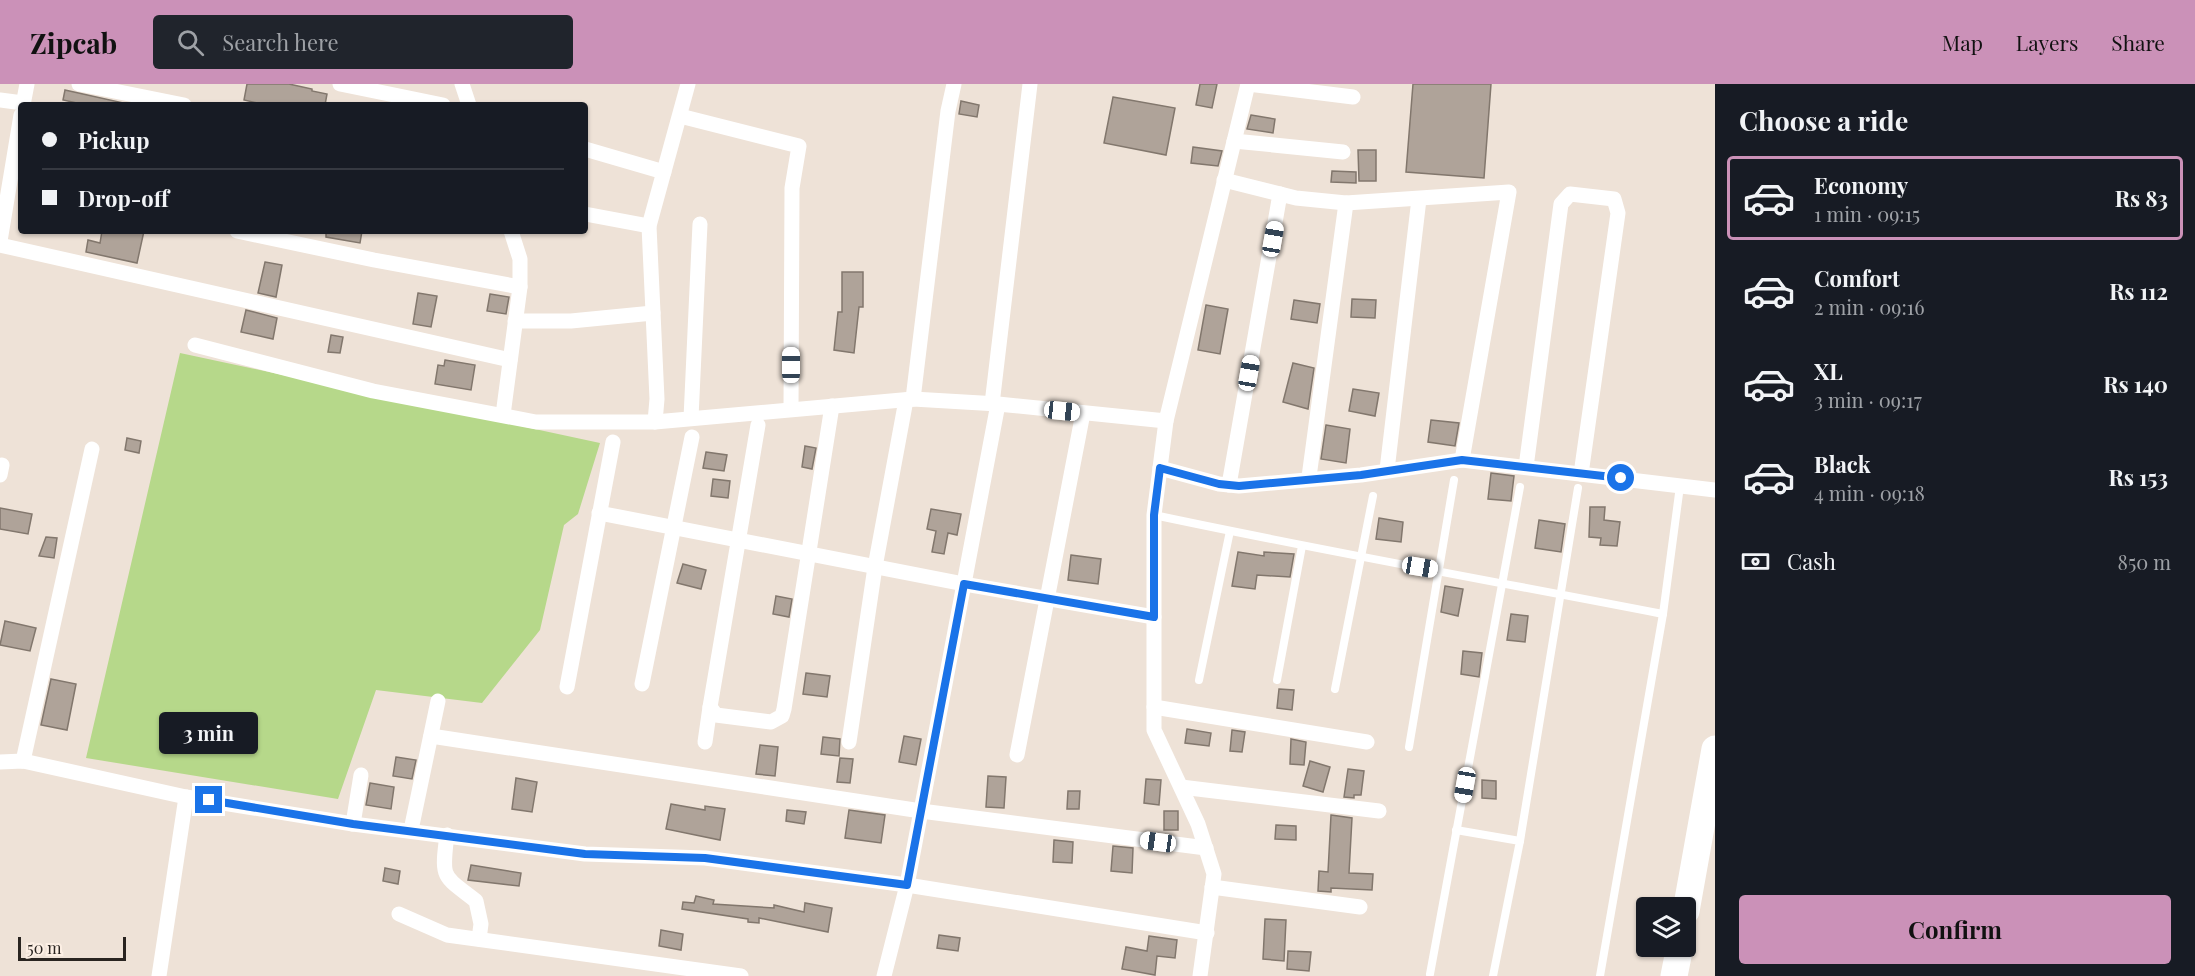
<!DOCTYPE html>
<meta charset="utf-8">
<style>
:root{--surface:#171b24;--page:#20242c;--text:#f1f3f6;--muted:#9ea1a6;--line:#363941;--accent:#cb91b8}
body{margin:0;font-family:"Playfair Display",serif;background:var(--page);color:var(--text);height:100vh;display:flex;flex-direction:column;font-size:22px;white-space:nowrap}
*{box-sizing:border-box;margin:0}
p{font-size:20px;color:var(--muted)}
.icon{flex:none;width:33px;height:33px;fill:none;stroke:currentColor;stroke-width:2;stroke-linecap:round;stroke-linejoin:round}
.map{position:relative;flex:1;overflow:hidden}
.sheet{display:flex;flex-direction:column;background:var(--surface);width:480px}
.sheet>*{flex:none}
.guide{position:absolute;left:18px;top:18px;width:570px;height:132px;border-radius:6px;box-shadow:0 2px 4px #0004;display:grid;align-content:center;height:132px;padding:0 24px;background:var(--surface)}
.buttons{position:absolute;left:1636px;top:813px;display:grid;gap:12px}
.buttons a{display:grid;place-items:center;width:60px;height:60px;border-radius:6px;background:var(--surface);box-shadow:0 2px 4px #0004;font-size:30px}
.scale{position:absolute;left:18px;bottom:15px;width:108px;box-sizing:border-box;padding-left:6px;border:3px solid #292420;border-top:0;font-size:16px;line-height:21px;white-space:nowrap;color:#292420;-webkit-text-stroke:4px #fcefe4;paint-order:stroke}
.end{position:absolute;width:27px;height:27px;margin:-14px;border:8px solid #1a73e8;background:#fff;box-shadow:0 0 0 3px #fff}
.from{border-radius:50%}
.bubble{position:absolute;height:42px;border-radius:6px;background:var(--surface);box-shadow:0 2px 4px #0004;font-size:20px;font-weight:700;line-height:42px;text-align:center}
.car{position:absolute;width:18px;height:36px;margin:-18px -9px;border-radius:8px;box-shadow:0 0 4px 2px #0007;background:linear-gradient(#fff 24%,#345 0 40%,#fff 0 76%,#345 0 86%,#fff 0)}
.guide b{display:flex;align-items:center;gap:21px;height:57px;font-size:22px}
.guide b+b{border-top:2px solid var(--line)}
.guide i{width:15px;height:15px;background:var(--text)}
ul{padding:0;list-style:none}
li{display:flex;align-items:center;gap:18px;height:84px;margin:0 12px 9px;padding:0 12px;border:3px solid transparent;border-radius:6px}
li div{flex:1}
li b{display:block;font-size:22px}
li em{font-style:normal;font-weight:700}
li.current{border-color:var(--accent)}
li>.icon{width:54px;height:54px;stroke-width:1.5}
h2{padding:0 24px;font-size:27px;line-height:72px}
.pay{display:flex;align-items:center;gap:15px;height:66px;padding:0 24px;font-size:22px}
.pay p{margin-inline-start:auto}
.primary-button{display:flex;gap:12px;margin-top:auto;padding:12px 24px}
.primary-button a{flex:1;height:69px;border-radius:6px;background:var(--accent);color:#111;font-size:24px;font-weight:700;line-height:69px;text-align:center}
header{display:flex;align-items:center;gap:36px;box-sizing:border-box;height:84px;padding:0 30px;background:var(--accent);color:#111}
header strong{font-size:28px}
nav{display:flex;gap:33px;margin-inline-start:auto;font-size:21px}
.search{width:420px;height:54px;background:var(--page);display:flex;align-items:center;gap:15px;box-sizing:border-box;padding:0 21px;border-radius:6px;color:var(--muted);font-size:22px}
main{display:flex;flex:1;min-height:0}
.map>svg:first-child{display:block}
.green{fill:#b6d88a}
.building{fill:#afa399;stroke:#82776d;stroke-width:1.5}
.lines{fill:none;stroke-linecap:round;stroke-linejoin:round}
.service{stroke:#fff;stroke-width:8}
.minor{stroke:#fff;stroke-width:15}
.motorway{stroke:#fff;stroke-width:27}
.route{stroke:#1a73e8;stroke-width:8}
</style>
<header>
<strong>Zipcab</strong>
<div class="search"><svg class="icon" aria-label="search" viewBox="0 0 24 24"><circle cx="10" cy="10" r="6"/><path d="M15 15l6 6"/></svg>Search here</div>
<nav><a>Map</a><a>Layers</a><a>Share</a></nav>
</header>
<main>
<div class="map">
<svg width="1715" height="892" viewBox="0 0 1715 892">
<rect width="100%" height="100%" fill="#eee2d7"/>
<!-- green -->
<polygon class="green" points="180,269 600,359 578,430 564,441 540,546 482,619 376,606 338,715 86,674"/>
<!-- building -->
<g class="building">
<polygon points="247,0 289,0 312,5 312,7 327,10 325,21 266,21 244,16"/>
<polygon points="1200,0 1217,0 1212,24 1196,21"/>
<polygon points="1413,0 1491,0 1484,94 1406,88"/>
<polygon points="65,6 128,20 128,21 86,21 63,16"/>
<polygon points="1113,13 1175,24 1166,71 1104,59"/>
<polygon points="961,17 979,21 977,33 959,30"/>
<polygon points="1251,31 1275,35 1273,49 1247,45"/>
<polygon points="1193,63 1222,67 1218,82 1191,79"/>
<polygon points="1358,66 1376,66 1376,97 1359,97"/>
<polygon points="1332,87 1356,88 1356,99 1331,98"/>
<polygon points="102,147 144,147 137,179 86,168 88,156 100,159"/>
<polygon points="326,147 362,147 360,159 326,153"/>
<polygon points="265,178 282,181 276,213 258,209"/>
<polygon points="842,188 863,188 863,223 859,223 854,269 834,266 838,228 842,228"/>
<polygon points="418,209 437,212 431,243 413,240"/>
<polygon points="490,210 509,213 506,230 487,227"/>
<polygon points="1352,215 1376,216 1375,234 1351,233"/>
<polygon points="1294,216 1320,220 1317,239 1291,235"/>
<polygon points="1206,221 1228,225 1220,270 1198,266"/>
<polygon points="246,226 277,234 273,255 241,248"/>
<polygon points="331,251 343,253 340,269 328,268"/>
<polygon points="445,276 475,281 471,306 435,300 438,281 444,282"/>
<polygon points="1293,279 1314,284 1308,325 1283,318"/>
<polygon points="1353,305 1379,309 1375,332 1349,327"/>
<polygon points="1431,336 1459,339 1455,362 1428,358"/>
<polygon points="1326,341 1350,345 1346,379 1321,375"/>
<polygon points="127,354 141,357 139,369 125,366"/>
<polygon points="805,362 816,364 812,385 802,383"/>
<polygon points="706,368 727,371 724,387 703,384"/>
<polygon points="1491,389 1514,392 1511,417 1488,415"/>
<polygon points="713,395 730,397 728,414 711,412"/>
<polygon points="1590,423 1605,423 1604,436 1620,438 1617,462 1600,461 1601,454 1589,453"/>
<polygon points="0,424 32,430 28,450 0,445"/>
<polygon points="931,425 961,430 957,451 948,449 944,470 932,468 936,447 927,445"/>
<polygon points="1379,434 1403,438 1401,458 1376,455"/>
<polygon points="1539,436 1565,440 1561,468 1535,464"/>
<polygon points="46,453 57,454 54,474 39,472"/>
<polygon points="1238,468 1264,472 1264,468 1294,470 1290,493 1257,491 1255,505 1232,502"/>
<polygon points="1071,471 1101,475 1098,500 1068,496"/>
<polygon points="683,480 706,486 701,505 677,499"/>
<polygon points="1445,502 1463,505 1458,532 1441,528"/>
<polygon points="776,512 792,515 789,533 773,530"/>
<polygon points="1511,530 1528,532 1525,558 1507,556"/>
<polygon points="5,537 36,544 30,567 0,561"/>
<polygon points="1463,567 1482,569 1479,593 1461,590"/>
<polygon points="806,589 830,592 827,613 803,610"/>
<polygon points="51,595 76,600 67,646 41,641"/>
<polygon points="1279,605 1294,606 1292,626 1277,624"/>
<polygon points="1187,645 1211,649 1209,662 1185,659"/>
<polygon points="1232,646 1245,648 1242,668 1230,667"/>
<polygon points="904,652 921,655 916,681 899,678"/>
<polygon points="823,653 840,655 839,672 821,670"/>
<polygon points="1291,655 1306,658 1304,681 1290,680"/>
<polygon points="760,661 778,663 775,692 756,690"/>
<polygon points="396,673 416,676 412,695 393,692"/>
<polygon points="840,674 853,675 850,699 837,698"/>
<polygon points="1310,677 1330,683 1323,708 1303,702"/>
<polygon points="1348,685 1364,687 1361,711 1354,711 1354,714 1344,713"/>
<polygon points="988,692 1006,693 1004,724 986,723"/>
<polygon points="516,694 537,698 532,728 512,725"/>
<polygon points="1146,695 1161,696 1159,721 1144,719"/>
<polygon points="1482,696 1496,697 1496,715 1482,714"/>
<polygon points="370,699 394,703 391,725 366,721"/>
<polygon points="1068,707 1080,707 1079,725 1067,725"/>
<polygon points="671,720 705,726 705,722 725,725 720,756 666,745"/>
<polygon points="787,726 806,728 804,740 786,737"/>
<polygon points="849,726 885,731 881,759 845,754"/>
<rect x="1164" y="727" width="14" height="19"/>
<polygon points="1331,731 1352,734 1349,789 1373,790 1372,806 1331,804 1331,808 1318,807 1319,787 1328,788"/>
<polygon points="1276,741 1296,742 1296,756 1275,755"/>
<polygon points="1054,756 1073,758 1072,779 1053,778"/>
<polygon points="1113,762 1133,764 1132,789 1111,787"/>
<polygon points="471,781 521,789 519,802 468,796"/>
<polygon points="385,784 400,787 398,800 383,797"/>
<polygon points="696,812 714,816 713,820 774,824 774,821 804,828 805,819 832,824 828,848 759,834 759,839 748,838 748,835 682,825 683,818 694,819"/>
<polygon points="1265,835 1286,836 1284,877 1263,875"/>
<polygon points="661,846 683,850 681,866 659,862"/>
<polygon points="939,851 960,854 958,867 937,864"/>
<polygon points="1149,852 1177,856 1175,874 1157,872 1155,891 1122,885 1126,863 1147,867"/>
<polygon points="1288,867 1311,868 1309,887 1287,885"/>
</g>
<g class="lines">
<!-- service -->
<g class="service">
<path d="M1154,431C1323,467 1493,497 1663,530"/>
<polyline points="1199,596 1230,447"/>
<polyline points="1277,596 1302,462"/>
<polyline points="1335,605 1373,412"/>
<polyline points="1409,663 1454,396"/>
<polyline points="1456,746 1520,757 1493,892"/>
<polyline points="1520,757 1578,404"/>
<polyline points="1430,890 1520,403"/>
<polyline points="1600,892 1663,530 1680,402"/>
</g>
<!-- minor -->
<g class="minor">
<polyline points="79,0 184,21"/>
<polyline points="340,0 443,21"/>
<polyline points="462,0 469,21"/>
<polyline points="1248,0 1353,13"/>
<polyline points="0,16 23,19"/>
<polyline points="23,21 27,0"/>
<polyline points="680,32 799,62 792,104 791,325"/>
<polyline points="1234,57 1343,68"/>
<polyline points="585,65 664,88"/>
<polyline points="1224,96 1296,114 1346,119 1509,108 1462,376"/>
<polyline points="585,130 649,142"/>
<polyline points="237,147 374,176 520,203"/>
<polyline points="0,157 21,31"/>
<polyline points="0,161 510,276"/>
<polyline points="515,237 571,237 653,229"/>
<polyline points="195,261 373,307 536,338 655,338 913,315 998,320"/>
<polyline points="913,315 948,27 954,0"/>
<polyline points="992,320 1030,0"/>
<polyline points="503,331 520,203 520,175 511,147"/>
<polyline points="691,334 700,140"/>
<polyline points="1166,337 1154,431 1154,646 1198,740 1214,790 1200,892"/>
<polyline points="655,338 657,315 649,142 688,0"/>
<polyline points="758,341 710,623 716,631 771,638 782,632 784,625 832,322"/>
<polyline points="1526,383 1561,120 1570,110 1614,115 1618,129 1581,390"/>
<polyline points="1160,384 1219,400 1239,402 1361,391 1462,376 1715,406"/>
<polyline points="1387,386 1419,115"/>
<polyline points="0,391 2,381"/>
<polyline points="1309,393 1346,119"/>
<polyline points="1229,401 1280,110"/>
<polyline points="599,429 964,500 1154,533"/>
<polyline points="642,600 692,353"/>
<polyline points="567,603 613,358"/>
<polyline points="1154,623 1367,658"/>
<polyline points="431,652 921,727 1206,764"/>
<polyline points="705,658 710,623"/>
<polyline points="849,658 875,483 906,316"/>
<polyline points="1017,671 1083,329"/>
<polyline points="23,677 92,365"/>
<polyline points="0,678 23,677 186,713 353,740 585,770 705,774 907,801 1207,849"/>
<polyline points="1181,703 1379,727"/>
<polyline points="353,740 361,691"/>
<polyline points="411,746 438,617"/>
<path d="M447,751C441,796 443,791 476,817L481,840L479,855"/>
<polyline points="1212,803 1360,823"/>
<polyline points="399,830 447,851 741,892"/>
<polyline points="159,892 186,713"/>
<polyline points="884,892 907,801 998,320 1166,337 1248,0"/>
</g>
<!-- motorway -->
<g class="motorway">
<polyline points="1686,827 1715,665"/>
<polyline points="1674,892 1680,862"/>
</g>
</g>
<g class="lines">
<!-- route -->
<polyline class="route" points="209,716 353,740 585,770 705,774 907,801 964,500 1154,533 1154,431 1160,384 1219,400 1239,402 1361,391 1462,376 1621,394"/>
</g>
</svg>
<div class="buttons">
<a><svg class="icon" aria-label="layers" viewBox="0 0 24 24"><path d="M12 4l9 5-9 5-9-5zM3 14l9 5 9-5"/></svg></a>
</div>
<div class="scale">50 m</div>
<i class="end from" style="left:1621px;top:394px"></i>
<i class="end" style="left:209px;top:716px"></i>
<div class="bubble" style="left:159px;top:628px;width:99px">3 min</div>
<i class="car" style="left:1273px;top:155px;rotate:10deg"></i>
<i class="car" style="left:791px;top:281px;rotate:0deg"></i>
<i class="car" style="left:1249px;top:289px;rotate:10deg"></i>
<i class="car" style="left:1062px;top:327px;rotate:96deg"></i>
<i class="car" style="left:1420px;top:483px;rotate:99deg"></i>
<i class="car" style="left:1465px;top:701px;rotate:190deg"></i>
<i class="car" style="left:1158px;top:758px;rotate:278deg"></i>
<div class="guide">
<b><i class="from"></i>Pickup</b>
<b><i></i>Drop-off</b>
</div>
</div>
<section class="sheet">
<h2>Choose a ride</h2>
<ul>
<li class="current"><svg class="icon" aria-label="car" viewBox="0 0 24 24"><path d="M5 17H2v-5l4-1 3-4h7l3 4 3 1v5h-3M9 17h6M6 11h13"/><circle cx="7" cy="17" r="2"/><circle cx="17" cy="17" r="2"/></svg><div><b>Economy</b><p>1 min · 09:15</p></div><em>Rs 83</em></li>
<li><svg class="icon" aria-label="car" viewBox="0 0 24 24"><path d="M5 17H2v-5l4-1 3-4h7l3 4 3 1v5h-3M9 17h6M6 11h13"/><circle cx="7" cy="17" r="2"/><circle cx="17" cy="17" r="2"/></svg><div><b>Comfort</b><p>2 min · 09:16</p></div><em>Rs 112</em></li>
<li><svg class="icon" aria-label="car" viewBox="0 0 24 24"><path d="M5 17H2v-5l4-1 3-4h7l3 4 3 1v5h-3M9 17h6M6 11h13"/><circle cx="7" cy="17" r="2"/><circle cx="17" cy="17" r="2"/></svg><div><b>XL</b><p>3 min · 09:17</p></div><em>Rs 140</em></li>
<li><svg class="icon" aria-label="car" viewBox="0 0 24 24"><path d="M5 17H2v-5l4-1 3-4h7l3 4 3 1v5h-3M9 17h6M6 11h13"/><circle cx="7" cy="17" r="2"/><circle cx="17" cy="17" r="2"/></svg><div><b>Black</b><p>4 min · 09:18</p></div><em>Rs 153</em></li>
</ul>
<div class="pay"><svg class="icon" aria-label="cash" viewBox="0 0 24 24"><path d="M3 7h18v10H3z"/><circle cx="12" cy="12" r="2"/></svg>Cash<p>850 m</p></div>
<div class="primary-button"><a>Confirm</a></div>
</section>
</main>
